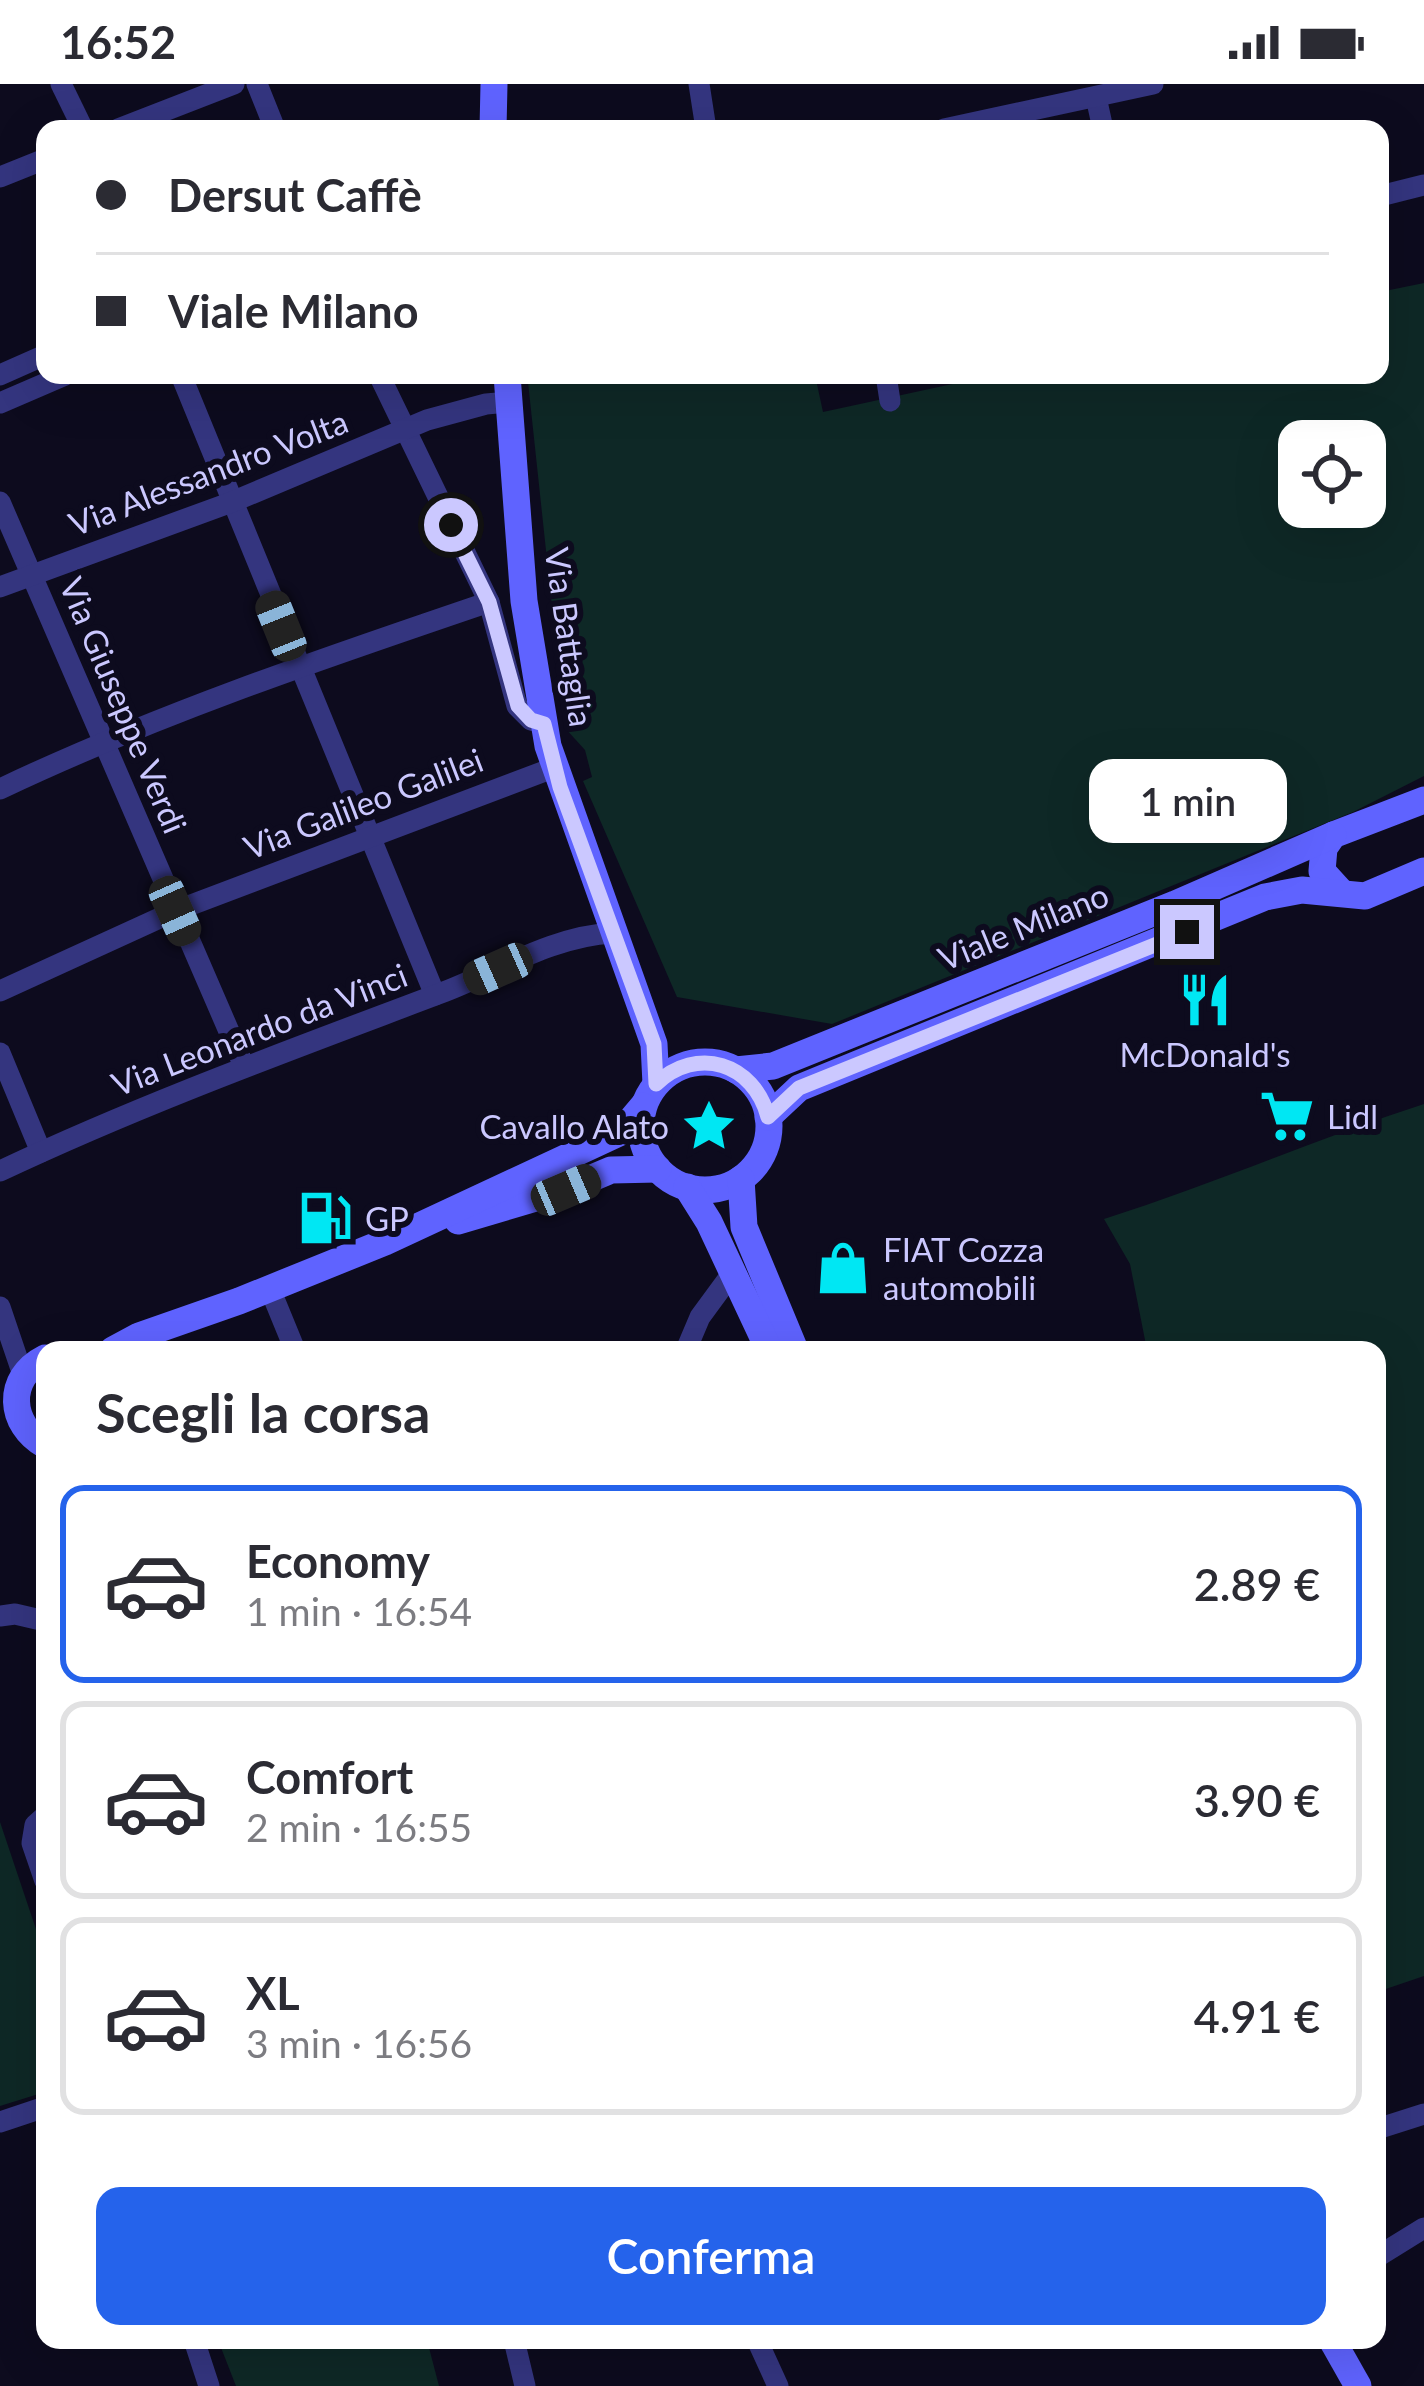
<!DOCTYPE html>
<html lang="it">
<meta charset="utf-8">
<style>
:root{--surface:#fff;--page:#f2f2f3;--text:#2b2b33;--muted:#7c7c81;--line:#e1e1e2;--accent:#2563eb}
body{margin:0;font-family:Lato,sans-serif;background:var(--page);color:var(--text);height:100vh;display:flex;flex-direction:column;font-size:45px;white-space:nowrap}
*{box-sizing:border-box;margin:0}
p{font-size:39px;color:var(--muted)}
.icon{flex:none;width:66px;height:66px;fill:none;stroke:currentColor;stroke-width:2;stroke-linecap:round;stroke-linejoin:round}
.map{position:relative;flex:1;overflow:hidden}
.drawer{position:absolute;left:36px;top:1257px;width:1350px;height:1008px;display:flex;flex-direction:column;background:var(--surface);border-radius:24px;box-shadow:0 12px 48px #0002}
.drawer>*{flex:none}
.top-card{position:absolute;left:36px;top:36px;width:1353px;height:264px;border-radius:24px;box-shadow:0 12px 48px #0002;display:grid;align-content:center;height:264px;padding:0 60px;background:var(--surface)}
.controls{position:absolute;left:1278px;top:336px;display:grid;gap:24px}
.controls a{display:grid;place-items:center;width:108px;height:108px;border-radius:24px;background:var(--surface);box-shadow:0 12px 48px #0002;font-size:60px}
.end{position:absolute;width:54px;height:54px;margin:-27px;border:15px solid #cbc8ff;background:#111;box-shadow:0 0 0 6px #111}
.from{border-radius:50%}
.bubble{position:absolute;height:84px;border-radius:24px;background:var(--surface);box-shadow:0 12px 48px #0002;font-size:39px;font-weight:600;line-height:84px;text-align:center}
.car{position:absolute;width:36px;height:72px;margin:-36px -18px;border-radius:15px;box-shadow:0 0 9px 3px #0007;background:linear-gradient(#222 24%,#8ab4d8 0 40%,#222 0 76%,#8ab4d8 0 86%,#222 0)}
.top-card b{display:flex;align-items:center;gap:42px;height:114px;font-size:45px}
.top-card b+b{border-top:3px solid var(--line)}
.top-card i{width:30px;height:30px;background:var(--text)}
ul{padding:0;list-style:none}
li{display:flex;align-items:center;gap:36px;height:198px;margin:0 24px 18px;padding:0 36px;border:6px solid var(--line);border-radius:24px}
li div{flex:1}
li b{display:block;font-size:45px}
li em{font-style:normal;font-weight:600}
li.on{border-color:var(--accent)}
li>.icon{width:108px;height:108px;stroke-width:1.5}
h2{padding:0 60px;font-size:54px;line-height:144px}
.action{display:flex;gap:24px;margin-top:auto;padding:24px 60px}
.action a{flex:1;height:138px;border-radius:24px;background:var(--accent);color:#fff;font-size:48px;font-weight:600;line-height:138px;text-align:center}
.status{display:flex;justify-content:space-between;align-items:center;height:84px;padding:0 60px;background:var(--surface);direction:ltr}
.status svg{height:33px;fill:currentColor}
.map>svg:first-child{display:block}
.green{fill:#0e2826;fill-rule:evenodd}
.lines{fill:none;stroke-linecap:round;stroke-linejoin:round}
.street{stroke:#34357f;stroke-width:21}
.secondary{stroke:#5f63ff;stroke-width:27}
.route{stroke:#cbc8ff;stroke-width:15}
.labels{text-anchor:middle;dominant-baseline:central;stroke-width:12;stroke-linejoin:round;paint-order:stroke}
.street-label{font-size:33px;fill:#cbc8ff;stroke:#0d0b1e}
.poi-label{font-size:33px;fill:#cbc8ff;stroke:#0d0b1e;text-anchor:start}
</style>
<div class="status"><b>16:52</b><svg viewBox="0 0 49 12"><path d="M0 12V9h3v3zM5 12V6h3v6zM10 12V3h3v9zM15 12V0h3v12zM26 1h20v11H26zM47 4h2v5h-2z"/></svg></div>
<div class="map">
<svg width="1424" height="2302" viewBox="0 0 1424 2302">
<rect width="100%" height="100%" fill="#0d0b1e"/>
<!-- green -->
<g class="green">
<path d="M1424,199V692L1353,728L832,940L677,913L583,697L592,693L585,666L565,644L528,298L595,297L635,291H815L823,328L994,291H1380V208ZM1299,357H1365V423H1299Z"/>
<path d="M1424,1020V1892L1377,1908V1266H1147L1130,1180L1104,1135C1212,1101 1316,1055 1424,1020Z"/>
<polygon points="0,1738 45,1872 45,2008 0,2022"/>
<polygon points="218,2256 427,2256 439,2302 236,2302"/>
</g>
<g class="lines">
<!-- street -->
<g class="street">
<polyline points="61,0 83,45"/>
<polyline points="257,0 275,45"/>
<polyline points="699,0 706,45"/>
<polyline points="1096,13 1103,45"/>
<polyline points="118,45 234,0"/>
<polyline points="944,45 1153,0"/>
<polyline points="0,93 45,75"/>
<polyline points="1380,112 1424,101"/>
<polyline points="0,291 45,271"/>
<polyline points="181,291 435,911"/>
<polyline points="379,291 489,518 517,622 531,636 544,640"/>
<polyline points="886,291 890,317"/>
<polyline points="0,319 65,291"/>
<polyline points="0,418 244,982"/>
<polyline points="0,503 232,418 427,336 486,320 509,318"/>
<path d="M0,705C158,630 324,574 489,518"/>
<polyline points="0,907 175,827 553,684"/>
<polyline points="0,969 41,1068"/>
<path d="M0,1087C144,1019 293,965 441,909C497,888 552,852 613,849"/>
<polyline points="270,1205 295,1266"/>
<polyline points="0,1223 23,1291"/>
<polyline points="686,1266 700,1233 733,1188"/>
<polyline points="0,1532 15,1530 45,1537"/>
<polyline points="45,1732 35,1741 32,1759 45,1797"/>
<polyline points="0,2038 45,2023"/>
<polyline points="1377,2045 1424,2030"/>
<polyline points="1377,2173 1424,2144"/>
<polyline points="194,2256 209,2302"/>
<polyline points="514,2256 525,2302"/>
<polyline points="757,2256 778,2302"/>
</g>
<!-- secondary -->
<g class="secondary">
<polyline points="493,45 494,0"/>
<polyline points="507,291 524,517 548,662 654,960 656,1000"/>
<polyline points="1342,809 1322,787 1324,764 1333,751 1424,716"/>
<circle cx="705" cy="1042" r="64"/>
<polyline points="736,986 773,982 1175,820 1333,751"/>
<polyline points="768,1033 799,1004 1265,813 1302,806 1365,812 1424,787"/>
<polyline points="741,1095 744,1143 795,1266"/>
<polyline points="687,1103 709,1138 769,1266"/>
<polyline points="458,1137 566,1105 611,1086 658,1085"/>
<polyline points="113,1266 139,1252 239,1217 385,1158 621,1048 643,1022"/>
<path d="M45,1274C5,1294 9,1341 45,1361"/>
<polyline points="1332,2256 1358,2302"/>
</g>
</g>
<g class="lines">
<!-- route -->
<path class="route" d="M451,441L489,518L518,622L531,636L544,640L560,703L654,960L656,1000C697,961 754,979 768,1033L799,1004L1187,848"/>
</g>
<!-- icons -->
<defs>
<symbol id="restaurant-bare" viewBox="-9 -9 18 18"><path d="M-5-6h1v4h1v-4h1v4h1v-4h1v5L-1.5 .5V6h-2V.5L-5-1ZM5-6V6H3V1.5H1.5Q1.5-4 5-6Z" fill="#00e7f3" stroke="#0d0b1e" stroke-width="2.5" paint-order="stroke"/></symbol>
<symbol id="supermarket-bare" viewBox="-9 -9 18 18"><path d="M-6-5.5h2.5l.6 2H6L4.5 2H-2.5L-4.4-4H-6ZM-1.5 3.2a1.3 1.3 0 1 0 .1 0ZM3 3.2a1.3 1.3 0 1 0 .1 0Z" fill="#00e7f3" stroke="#0d0b1e" stroke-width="2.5" paint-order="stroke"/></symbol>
<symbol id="sight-bare" viewBox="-9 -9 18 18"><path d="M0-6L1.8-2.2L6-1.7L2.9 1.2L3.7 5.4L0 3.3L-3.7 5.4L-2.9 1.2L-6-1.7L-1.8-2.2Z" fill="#00e7f3" stroke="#0d0b1e" stroke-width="2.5" paint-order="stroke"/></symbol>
<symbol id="fuel-bare" viewBox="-9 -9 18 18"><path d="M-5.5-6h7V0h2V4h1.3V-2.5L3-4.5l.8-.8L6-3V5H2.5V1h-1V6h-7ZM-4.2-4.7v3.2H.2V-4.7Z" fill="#00e7f3" stroke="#0d0b1e" stroke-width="2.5" paint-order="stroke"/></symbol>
<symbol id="shop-bare" viewBox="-9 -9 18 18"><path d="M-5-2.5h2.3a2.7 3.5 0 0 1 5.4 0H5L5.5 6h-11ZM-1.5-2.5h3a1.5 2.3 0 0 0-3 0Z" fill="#00e7f3" stroke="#0d0b1e" stroke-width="2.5" paint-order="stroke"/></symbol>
</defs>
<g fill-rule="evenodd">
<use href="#restaurant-bare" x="1167" y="878" width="76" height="76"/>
<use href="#supermarket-bare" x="1249" y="994" width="76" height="76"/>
<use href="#sight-bare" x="671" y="1004" width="76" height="76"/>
<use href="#fuel-bare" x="287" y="1096" width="76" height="76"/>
<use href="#shop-bare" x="805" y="1146" width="76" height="76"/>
</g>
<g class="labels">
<!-- street labels -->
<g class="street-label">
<text transform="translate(208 388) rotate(-21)">Via Alessandro Volta</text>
<text transform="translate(570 553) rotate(82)">Via Battaglia</text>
<text transform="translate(124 621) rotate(67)">Via Giuseppe Verdi</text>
<text transform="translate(363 719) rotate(-21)">Via Galileo Galilei</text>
<text transform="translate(1023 842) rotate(-22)">Viale Milano</text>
<text transform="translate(259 945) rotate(-21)">Via Leonardo da Vinci</text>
</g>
<!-- poi labels -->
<g class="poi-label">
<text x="1205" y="970" text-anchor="middle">McDonald's</text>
<text x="1327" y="1032">Lidl</text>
<text x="669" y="1042" text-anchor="end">Cavallo Alato</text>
<text x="365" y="1134">GP</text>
<text x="883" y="1165">FIAT Cozza<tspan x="883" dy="38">automobili</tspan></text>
</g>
</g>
</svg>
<div class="controls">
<a><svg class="icon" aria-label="locate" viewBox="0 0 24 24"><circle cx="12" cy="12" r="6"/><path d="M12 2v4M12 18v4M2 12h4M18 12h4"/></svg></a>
</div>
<i class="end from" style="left:451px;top:441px"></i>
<i class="end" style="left:1187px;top:848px"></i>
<div class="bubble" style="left:1089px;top:675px;width:198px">1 min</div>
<i class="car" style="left:281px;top:542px;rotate:338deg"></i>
<i class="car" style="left:175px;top:827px;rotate:156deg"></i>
<i class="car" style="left:498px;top:885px;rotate:246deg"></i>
<i class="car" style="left:566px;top:1106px;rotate:67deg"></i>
<div class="top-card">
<b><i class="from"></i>Dersut Caffè</b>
<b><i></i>Viale Milano</b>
</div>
<section class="drawer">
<h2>Scegli la corsa</h2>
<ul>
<li class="on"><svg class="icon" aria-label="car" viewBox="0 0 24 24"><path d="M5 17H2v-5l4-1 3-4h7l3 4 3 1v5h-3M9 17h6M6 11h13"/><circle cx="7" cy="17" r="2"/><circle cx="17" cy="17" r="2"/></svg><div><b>Economy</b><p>1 min · 16:54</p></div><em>2.89 €</em></li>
<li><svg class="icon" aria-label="car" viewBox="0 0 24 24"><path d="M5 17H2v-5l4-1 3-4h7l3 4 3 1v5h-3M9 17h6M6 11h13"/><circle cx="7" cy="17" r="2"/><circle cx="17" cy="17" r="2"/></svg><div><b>Comfort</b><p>2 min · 16:55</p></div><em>3.90 €</em></li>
<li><svg class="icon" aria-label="car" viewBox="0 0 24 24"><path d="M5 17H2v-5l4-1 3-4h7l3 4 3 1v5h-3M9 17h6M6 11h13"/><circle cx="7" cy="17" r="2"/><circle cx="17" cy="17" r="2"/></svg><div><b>XL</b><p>3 min · 16:56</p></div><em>4.91 €</em></li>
</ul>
<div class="action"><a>Conferma</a></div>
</section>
</div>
